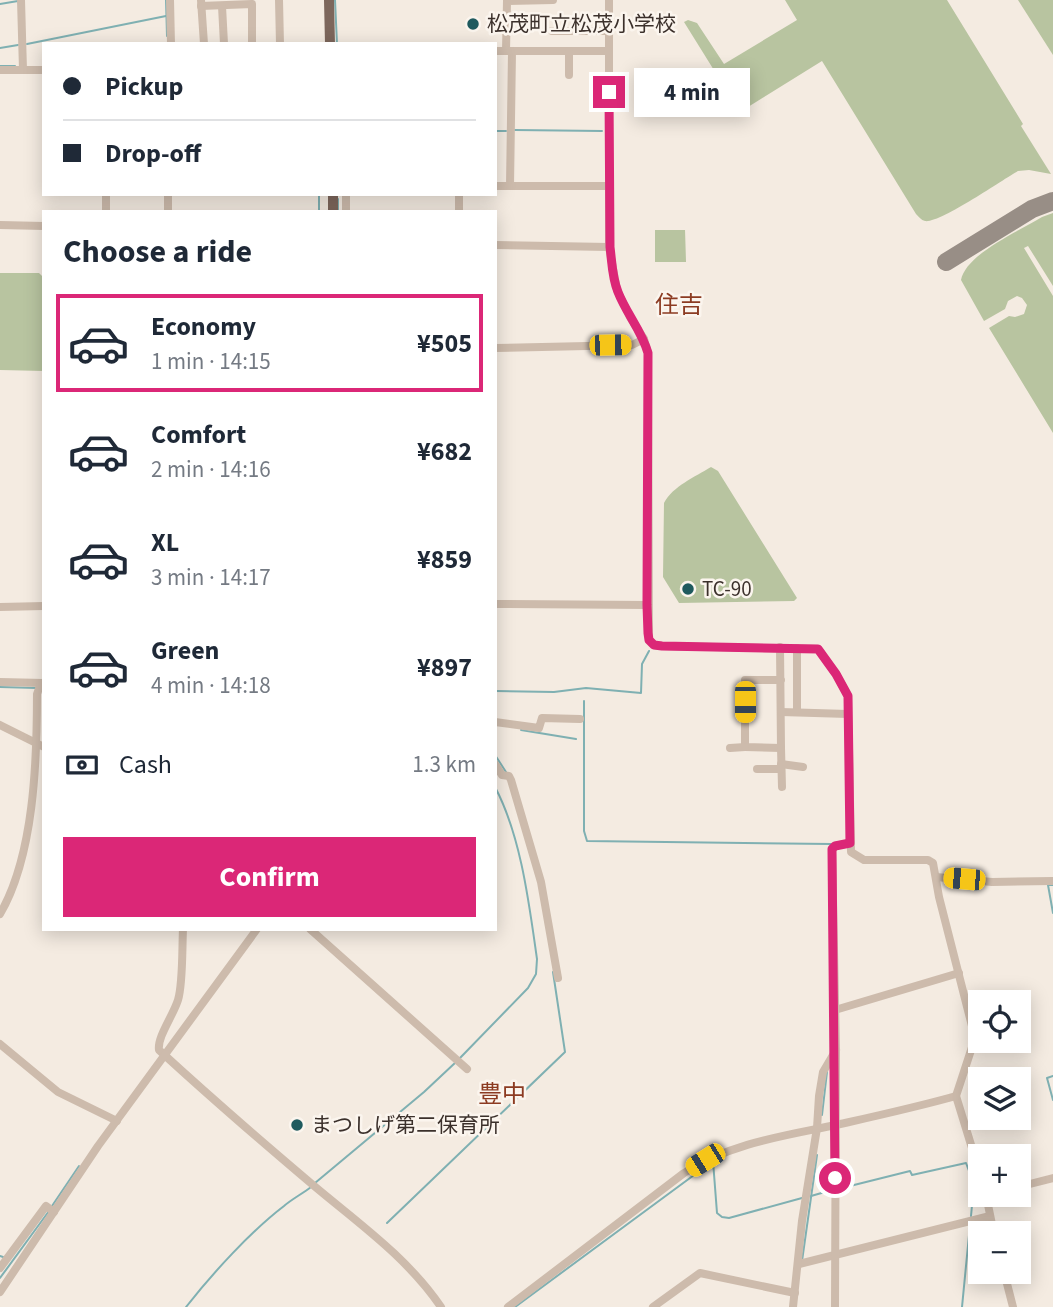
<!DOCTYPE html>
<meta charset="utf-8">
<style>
:root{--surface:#fff;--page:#f6f6f7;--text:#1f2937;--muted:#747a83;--line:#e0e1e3;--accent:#db2777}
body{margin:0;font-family:"Source Sans 3","Noto Sans JP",sans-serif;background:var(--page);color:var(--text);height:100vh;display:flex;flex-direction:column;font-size:26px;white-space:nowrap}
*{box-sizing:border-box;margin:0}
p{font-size:23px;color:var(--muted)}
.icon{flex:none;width:38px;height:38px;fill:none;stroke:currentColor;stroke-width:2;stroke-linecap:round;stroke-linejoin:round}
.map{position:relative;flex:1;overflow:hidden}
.details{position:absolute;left:42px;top:210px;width:455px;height:721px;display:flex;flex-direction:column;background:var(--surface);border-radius:0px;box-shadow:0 4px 18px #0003}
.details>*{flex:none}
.banner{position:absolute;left:42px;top:42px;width:455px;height:154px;border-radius:0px;box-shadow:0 4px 18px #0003;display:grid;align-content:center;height:154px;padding:0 21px;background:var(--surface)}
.buttons{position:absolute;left:968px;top:990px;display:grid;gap:14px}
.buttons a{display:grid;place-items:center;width:63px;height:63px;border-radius:0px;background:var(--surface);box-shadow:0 4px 18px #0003;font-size:35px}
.end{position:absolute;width:32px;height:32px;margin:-16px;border:9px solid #db2777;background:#fff;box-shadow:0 0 0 4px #fff}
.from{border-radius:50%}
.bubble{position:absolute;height:49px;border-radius:0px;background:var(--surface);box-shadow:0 4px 18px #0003;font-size:23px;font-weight:700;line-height:49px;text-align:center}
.car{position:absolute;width:21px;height:42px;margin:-21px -10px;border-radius:9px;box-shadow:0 0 5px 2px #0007;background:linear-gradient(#f5c518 24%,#345 0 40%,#f5c518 0 76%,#345 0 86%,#f5c518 0)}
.banner b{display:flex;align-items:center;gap:24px;height:66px;font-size:26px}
.banner b+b{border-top:2px solid var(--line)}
.banner i{width:18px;height:18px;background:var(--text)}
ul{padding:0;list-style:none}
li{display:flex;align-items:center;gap:21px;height:98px;margin:0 14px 10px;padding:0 7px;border:4px solid transparent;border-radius:0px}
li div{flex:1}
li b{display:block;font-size:26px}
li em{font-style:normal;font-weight:700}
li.current{border-color:var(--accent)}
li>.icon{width:63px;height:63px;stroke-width:1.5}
h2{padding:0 21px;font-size:32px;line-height:84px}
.pay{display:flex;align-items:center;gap:18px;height:77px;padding:0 21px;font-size:26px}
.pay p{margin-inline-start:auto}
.button{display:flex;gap:14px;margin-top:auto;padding:14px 21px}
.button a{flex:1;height:80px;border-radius:0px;background:var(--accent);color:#fff;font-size:28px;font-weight:700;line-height:80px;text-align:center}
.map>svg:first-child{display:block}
.green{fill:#b8c4a0}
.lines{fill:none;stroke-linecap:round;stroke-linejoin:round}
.stream{stroke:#7fb0b2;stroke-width:2}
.taxiway{stroke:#988e86;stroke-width:18}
.minor{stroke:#cdbbac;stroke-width:8}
.major{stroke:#7d675c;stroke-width:10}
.route{stroke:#db2777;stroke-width:9}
.poi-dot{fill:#1f5a5e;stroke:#fbf5ee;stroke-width:2.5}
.labels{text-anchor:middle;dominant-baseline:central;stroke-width:5;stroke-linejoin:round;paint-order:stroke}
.poi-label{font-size:21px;fill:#3b302b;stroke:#fbf5ee;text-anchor:start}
.quarter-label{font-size:24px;fill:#8c3b22;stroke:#fbf5ee}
</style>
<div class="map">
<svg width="1053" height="1307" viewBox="0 0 1053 1307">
<rect width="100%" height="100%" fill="#f4ebe1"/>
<!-- green -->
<g class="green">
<path d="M785,0H947L1023,124L1021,126L1051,174L1029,170L1018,171C1002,180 939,224 925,221C921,220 919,217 916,214L822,61L740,112L684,22L688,20L697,23L724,64L797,20Z"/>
<polygon points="1019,0 1053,0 1053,55 1018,0"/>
<path d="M1053,213V286L1028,246L1024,248L1053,296V433L989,328L1009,316L1015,317L1024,314L1027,305L1022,298L1017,296L1008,301L1005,309L984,321L961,280C966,254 1019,231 1042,217Z"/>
<polygon points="655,230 685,230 686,262 655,262"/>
<polygon points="0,273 39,273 44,278 44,371 0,370"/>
<path d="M711,467L718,471L797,598L794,601L679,603L663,577L664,503C673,486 695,477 711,467Z"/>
</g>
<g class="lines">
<!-- stream -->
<g class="stream">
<polyline points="166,0 167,36"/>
<polyline points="335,0 337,44"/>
<polyline points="0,4 18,1"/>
<polyline points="27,44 166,16"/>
<polyline points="0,48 18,45"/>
<polyline points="0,66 15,66"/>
<polyline points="515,130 602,131"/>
<polyline points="495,131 506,131"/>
<polyline points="319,194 319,212"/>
<polyline points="338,199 338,212"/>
<polyline points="0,687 37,688"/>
<polyline points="495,691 554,692 586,688 641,693 642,664 649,651"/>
<polyline points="584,701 584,831 587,841 831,844"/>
<polyline points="521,730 576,739"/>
<polyline points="495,755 506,772"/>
<polyline points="1053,885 1048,885 1053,913"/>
<path d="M460,1058L528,988L536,974L537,959C529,903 521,836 495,787"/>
<polyline points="1053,1076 1047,1078 1053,1100"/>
<polyline points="822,1115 827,1072"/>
<polyline points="713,1161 717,1213 722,1217 729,1218 802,1198"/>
<polyline points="315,1183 424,1092 456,1062"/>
<polyline points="838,1189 910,1171 912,1175 966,1163 974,1184 971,1216"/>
<polyline points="811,1196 832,1190"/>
<polyline points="52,1206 79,1166"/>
<polyline points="387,1223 565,1052 553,972"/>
<polyline points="0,1256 3,1257"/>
<polyline points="802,1261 817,1155"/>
<polyline points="0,1278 49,1211"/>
<path d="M186,1307C212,1274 250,1232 284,1206C292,1199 302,1194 311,1187"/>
<polyline points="515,1307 709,1164"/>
<polyline points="962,1307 970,1225"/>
</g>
<!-- taxiway -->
<polyline class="taxiway" points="946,262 1032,209 1053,201"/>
<!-- minor -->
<g class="minor">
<polyline points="21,0 23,70"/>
<polyline points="170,0 171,44"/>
<polyline points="201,0 204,44"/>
<polyline points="279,0 280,44"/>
<polyline points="609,0 609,247 617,290 630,317 644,339 648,353 649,640 654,645 662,646 818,649 836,674 848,696 851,852 864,860 928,860 933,863 939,897 973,1030 974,1041 956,1096 980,1174"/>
<polyline points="201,6 252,4 252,44"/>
<polyline points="222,6 224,44"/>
<polyline points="552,31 609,31"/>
<polyline points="495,51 608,51"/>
<polyline points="506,51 507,1 553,0"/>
<polyline points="569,51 569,75"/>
<polyline points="0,70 44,70"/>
<polyline points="495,186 609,186"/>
<polyline points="510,186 512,51"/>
<polyline points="346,194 346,212"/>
<polyline points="106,212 106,194"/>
<polyline points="168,212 168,194"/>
<polyline points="459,212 459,194"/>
<polyline points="0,225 44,226"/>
<polyline points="495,245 609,247"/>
<polyline points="495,348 632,345 644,339"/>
<polyline points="495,604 647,605"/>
<polyline points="0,607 44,606"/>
<polyline points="780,647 781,748 745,747 745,680 781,680"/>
<polyline points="797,648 797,712"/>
<polyline points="0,682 44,683"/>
<polyline points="781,712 848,714"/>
<polyline points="495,722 539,728 542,718 580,719"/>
<polyline points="0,725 44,747"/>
<polyline points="730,748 745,747"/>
<polyline points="781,748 782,787"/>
<polyline points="495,764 502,775 509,776 511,780 541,882 558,978"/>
<polyline points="781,764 803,767"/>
<polyline points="757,769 781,769"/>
<polyline points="936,877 992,882 1053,881"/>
<path d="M0,914C34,856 37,761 37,694L41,683"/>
<path d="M183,929C182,949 183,984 178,1000C173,1016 157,1037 159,1050C209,1096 261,1141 313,1185C358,1223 407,1257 441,1307"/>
<polyline points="310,929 467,1069"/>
<polyline points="835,1010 959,973"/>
<polyline points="0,1044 58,1092 117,1121"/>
<polyline points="1018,1187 1053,1178"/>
<polyline points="986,1195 994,1234"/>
<polyline points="799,1264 990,1216"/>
<polyline points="0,1268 46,1206 54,1212"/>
<polyline points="1004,1272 1013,1307"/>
<polyline points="0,1292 98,1146 257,929"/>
<path d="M508,1307L684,1173C731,1143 783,1136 836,1125C876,1116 917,1107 956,1096"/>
<polyline points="653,1307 700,1273 795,1293"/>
<polyline points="793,1307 802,1221 817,1128 819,1096 823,1072 836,1050"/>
<polyline points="835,1307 836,1050 832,849 835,846 850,843"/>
</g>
<!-- major -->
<g class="major">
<polyline points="329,0 330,44"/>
<polyline points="333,194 333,212"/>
</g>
</g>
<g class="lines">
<!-- route -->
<path class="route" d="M609,92L610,247C612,262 612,278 618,292C626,313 642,331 648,353L647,605L648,633L649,640L654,645L662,646L818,649L836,674L848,696L850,843L835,846L832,849L835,1178"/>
</g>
<!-- markers -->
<g class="poi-dot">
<circle cx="473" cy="24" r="7"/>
<circle cx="688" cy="589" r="7"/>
<circle cx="297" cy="1125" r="7"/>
</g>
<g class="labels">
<!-- poi labels -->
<g class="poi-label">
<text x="487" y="24">松茂町立松茂小学校</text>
<text x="702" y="589">TC-90</text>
<text x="311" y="1125">まつしげ第二保育所</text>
</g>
<!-- quarter labels -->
<g class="quarter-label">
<text x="679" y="305">住吉</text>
<text x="502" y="1094">豊中</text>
</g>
</g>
</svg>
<div class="buttons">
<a><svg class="icon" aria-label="locate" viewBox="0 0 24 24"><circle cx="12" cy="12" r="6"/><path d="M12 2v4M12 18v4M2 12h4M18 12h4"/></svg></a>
<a><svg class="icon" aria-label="layers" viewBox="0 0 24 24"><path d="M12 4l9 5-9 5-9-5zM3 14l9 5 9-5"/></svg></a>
<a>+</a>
<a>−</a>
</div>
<i class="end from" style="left:835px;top:1178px"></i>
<i class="end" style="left:609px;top:92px"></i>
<div class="bubble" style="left:634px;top:68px;width:116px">4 min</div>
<i class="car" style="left:610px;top:345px;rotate:89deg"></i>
<i class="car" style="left:745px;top:702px;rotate:180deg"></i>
<i class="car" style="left:964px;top:879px;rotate:275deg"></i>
<i class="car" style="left:705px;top:1160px;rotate:238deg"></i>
<div class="banner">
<b><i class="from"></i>Pickup</b>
<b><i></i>Drop-off</b>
</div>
<section class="details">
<h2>Choose a ride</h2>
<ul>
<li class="current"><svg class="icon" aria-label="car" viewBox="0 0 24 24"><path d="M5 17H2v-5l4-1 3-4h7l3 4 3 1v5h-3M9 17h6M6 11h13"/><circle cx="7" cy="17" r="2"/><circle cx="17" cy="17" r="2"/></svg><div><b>Economy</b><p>1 min · 14:15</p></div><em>¥505</em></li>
<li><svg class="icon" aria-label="car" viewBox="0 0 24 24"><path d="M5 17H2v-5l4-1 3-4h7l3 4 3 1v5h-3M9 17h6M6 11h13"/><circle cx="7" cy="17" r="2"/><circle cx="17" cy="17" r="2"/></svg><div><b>Comfort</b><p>2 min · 14:16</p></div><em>¥682</em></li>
<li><svg class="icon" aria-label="car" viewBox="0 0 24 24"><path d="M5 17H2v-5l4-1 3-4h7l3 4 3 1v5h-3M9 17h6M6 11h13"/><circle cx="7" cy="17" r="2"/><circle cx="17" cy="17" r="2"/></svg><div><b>XL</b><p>3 min · 14:17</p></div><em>¥859</em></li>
<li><svg class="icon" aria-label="car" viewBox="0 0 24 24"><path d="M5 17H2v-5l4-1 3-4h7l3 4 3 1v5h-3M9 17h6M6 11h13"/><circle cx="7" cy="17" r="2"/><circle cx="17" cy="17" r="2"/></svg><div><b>Green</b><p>4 min · 14:18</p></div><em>¥897</em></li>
</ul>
<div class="pay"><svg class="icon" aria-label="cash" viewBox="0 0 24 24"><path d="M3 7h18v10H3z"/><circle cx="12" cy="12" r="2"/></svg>Cash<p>1.3 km</p></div>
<div class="button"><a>Confirm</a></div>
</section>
</div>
